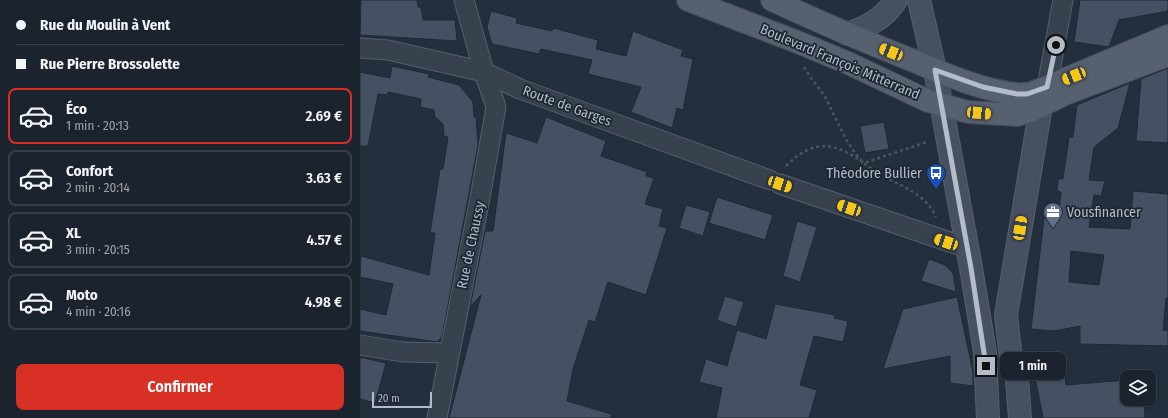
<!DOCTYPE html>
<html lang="fr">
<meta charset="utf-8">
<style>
:root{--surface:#1b232e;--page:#282f3a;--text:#f1f3f6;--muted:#a0a4aa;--line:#39404a;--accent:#d93025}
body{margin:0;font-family:"Fira Sans Condensed",sans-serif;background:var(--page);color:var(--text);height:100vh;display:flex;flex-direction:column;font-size:15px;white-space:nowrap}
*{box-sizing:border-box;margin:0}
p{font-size:13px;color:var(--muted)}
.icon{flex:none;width:22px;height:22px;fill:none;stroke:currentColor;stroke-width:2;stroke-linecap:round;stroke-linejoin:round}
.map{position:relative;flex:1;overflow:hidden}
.details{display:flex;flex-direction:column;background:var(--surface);width:360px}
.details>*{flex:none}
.banner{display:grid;align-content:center;height:88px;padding:0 16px;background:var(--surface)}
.fabs{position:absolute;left:760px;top:370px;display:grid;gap:8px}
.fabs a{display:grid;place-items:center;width:36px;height:36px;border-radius:8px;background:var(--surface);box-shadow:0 1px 3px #0004,0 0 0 1px var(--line);font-size:20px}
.scale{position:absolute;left:12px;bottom:10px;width:60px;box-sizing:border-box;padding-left:4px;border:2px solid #b4bcc9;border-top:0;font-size:11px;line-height:14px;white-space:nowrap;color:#b4bcc9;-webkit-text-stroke:3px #1d2633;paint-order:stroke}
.end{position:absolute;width:18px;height:18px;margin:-9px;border:5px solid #b4bcc9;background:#111;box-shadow:0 0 0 2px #111}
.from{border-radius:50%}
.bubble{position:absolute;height:28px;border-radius:8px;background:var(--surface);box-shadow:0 1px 3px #0004,0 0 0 1px var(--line);font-size:13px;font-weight:600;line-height:28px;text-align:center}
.car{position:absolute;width:12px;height:24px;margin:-12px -6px;border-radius:5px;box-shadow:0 0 3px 1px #0007;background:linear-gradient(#f5c518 24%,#345 0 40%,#f5c518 0 76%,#345 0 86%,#f5c518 0)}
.banner b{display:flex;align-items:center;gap:14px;height:38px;font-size:15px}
.banner b+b{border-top:1px solid var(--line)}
.banner i{width:10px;height:10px;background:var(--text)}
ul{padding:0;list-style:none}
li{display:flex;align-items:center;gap:12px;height:56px;margin:0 8px 6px;padding:0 8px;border:2px solid var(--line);border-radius:8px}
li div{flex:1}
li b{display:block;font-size:15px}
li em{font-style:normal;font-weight:600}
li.selected{border-color:var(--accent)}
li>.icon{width:36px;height:36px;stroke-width:1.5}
.action{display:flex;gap:8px;margin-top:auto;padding:8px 16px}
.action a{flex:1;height:46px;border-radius:8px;background:var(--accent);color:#fff;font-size:16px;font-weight:600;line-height:46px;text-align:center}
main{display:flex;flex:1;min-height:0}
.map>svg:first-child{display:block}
.building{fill:#455162;stroke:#1f2835;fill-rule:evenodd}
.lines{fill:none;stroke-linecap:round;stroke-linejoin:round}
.minor-casing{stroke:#565f6c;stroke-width:21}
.secondary-casing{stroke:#565f6c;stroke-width:24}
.primary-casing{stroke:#414a57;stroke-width:24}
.path{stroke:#44595c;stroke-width:2.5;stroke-dasharray:3 3;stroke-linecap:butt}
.minor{stroke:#38414e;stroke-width:19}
.secondary{stroke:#465061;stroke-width:22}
.primary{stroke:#56606e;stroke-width:22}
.route{stroke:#b4bcc9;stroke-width:5}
.labels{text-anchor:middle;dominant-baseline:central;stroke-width:3.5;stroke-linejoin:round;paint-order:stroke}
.street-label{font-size:14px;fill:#b4bcc9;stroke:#1d2633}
.poi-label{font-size:14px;fill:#b4bcc9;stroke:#1d2633;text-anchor:end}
</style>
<main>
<section class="details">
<div class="banner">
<b><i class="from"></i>Rue du Moulin à Vent</b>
<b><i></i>Rue Pierre Brossolette</b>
</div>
<ul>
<li class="selected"><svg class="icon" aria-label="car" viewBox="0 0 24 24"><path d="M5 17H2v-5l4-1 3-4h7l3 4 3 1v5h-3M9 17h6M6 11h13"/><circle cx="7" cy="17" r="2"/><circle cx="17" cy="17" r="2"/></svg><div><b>Éco</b><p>1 min · 20:13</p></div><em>2.69 €</em></li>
<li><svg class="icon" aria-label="car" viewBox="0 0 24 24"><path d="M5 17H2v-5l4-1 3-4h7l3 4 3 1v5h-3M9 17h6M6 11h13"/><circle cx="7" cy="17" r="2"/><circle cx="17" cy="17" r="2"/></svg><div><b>Confort</b><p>2 min · 20:14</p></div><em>3.63 €</em></li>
<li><svg class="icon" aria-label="car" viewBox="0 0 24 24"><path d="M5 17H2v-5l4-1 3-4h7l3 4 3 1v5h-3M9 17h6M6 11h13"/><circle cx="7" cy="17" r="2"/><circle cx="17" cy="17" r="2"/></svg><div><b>XL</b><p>3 min · 20:15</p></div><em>4.57 €</em></li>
<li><svg class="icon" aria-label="car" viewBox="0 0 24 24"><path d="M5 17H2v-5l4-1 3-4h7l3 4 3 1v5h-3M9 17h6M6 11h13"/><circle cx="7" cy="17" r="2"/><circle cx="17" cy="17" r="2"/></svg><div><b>Moto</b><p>4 min · 20:16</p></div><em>4.98 €</em></li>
</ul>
<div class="action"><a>Confirmer</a></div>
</section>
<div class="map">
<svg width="808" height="418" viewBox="0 0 808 418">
<rect width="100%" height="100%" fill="#242f3e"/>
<!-- building -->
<g class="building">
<polygon points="1,0 57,0 58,7 61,7 63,20 95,20 97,41 0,35"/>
<polygon points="720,0 808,0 808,11 759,20 749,47 714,42"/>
<polygon points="131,11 157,18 156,23 192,31 193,28 238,40 236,49 266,56 273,31 323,50 321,56 333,59 323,110 317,108 312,128 271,112 281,87 228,74 232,60 181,49 179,54 132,44 127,27"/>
<polygon points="32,66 69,74 68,77 99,85 113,102 114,117 116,117 118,145 82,337 77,342 0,331 0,309 26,315 33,284 0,277 1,256 69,275 75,233 70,233 80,169 83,169 88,137 84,136 83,124 75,117 74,110 60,107 61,99 28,92 27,95 18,94 8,146 0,146 0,72 30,78"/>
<polygon points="808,68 808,143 776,141 781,79"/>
<path d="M770,83L758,128L734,147L729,180L745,181L741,196L734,195L729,227L770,229L773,191L808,194V298H806L803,330L808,331V346L720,344V326L695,331L671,329L684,218L698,219L701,192L697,191L698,179H703L709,137H713L717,105ZM711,251L744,255L739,285L709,282Z"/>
<polygon points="186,117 246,141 241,156 287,172 286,176 294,178 285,204 303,209 299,226 307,228 286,295 248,282 235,322 229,320 213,369 207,401 251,414 251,418 89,418 121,295 110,307 125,231 133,231 146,133 177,143"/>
<polygon points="524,122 529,149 505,153 500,126"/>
<polygon points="357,197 413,215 405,240 349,223"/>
<polygon points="326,205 350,212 343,236 319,228"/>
<polygon points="437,221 457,227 440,282 423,276"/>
<polygon points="569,259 585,265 593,273 596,292 561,281"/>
<polygon points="365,296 384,302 376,327 357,320"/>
<polygon points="597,297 613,372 613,386 590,383 590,356 523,369 543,309"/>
<polygon points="415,304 475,315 474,318 488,321 483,342 454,336 440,385 457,390 449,418 356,418 362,388 339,382 346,359 367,366 377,330 406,339"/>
<polygon points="0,357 26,363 15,403 0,399"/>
<polygon points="674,372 705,374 706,385 767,380 767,399 784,399 785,418 683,418"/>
</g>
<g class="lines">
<defs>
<g id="minor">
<polyline points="0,48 28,50 124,72 160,89 410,180"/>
<polyline points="687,87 703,0"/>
<polyline points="420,184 607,248"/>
<polyline points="0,345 43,352 89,353"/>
<polyline points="77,418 120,198 136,107 124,72 104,0"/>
</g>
<g id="secondary">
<polyline points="559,0 575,70 611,268 625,352 628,418"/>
<path d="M487,34C507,27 524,19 536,0"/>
<polyline points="660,418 657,379 651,359 646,315 681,106 677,91"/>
</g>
<g id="primary">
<polyline points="328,0 440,43 488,63 568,101 608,112 657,115 670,111 705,94 808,55"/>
<path d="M412,0C459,22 506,42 554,61C587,75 621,90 656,94C663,95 670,94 677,91L808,36"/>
</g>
</defs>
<!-- minor casing -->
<use href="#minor" class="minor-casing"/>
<!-- secondary casing -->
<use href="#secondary" class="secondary-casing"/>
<!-- primary casing -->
<use href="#primary" class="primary-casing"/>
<!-- path -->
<g class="path">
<path d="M444,67C450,78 459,87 465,97C477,119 486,146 504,163C526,183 564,188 576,217"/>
<path d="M426,166C454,138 474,142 504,163L567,142"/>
</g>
<!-- minor -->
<use href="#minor" class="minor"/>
<!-- secondary -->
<use href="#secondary" class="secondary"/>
<!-- primary -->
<use href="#primary" class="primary"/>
</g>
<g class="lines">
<!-- route -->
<polyline class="route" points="626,366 611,268 575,70 623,87 657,94 667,94 687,87 696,45"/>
</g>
<!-- icons -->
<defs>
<symbol id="bus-pin" viewBox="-11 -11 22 30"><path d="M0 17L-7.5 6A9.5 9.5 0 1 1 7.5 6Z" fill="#1a4fb4" stroke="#1d2633"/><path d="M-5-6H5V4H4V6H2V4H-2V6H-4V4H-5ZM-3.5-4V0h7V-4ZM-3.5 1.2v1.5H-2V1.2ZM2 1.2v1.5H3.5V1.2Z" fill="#fff"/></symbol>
<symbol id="office-pin" viewBox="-11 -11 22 30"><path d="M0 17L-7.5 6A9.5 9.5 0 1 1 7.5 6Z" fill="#5c6f8a" stroke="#1d2633"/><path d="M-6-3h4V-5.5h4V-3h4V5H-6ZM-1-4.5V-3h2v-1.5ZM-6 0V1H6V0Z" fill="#fff"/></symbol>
</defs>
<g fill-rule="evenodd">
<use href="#bus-pin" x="565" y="162" width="22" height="30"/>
<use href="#office-pin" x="682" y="201" width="22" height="30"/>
</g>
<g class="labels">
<!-- street labels -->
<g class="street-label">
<text transform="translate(480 62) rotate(23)">Boulevard François Mitterrand</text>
<text transform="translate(207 106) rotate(20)">Route de Garges</text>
<text transform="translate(111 245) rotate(-78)">Rue de Chaussy</text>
</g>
<!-- poi labels -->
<g class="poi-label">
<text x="562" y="173">Théodore Bullier</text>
<text x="707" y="212" text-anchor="start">Vousfinancer</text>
</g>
</g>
</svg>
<div class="fabs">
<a><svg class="icon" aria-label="layers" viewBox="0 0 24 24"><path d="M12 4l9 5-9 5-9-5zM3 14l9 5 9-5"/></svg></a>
</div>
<div class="scale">20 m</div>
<i class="end from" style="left:696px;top:45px"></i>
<i class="end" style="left:626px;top:366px"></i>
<div class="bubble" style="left:640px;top:352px;width:66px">1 min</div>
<i class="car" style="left:531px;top:52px;rotate:292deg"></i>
<i class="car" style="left:714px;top:76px;rotate:248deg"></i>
<i class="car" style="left:619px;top:113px;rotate:95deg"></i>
<i class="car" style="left:420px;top:184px;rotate:109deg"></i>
<i class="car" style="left:489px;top:208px;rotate:289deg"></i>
<i class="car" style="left:660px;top:228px;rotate:9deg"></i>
<i class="car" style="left:586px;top:242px;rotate:289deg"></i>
</div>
</main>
